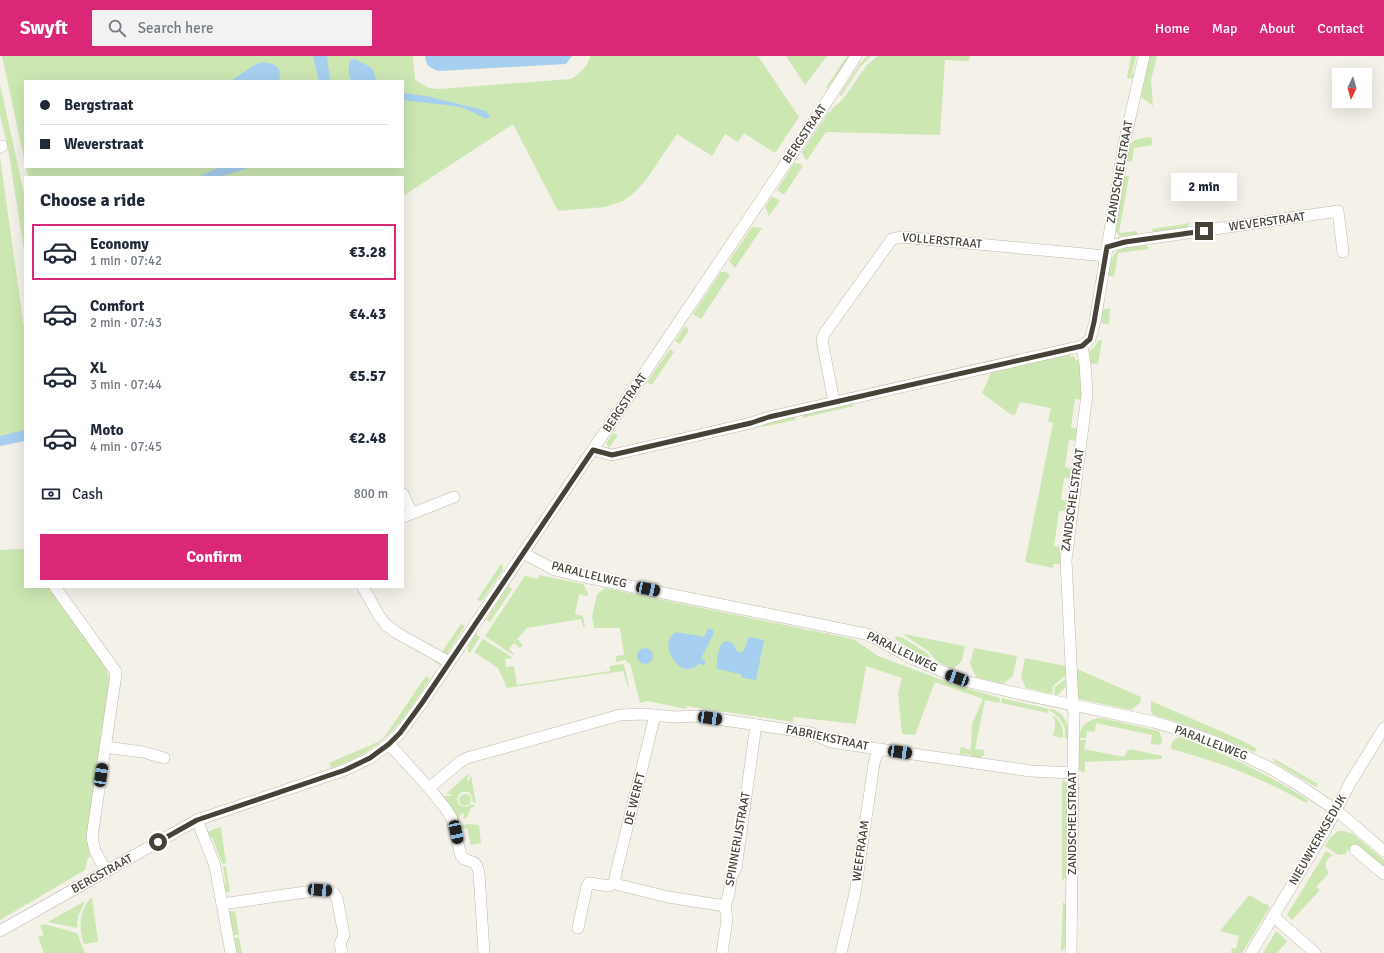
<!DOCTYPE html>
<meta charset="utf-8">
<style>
:root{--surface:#fff;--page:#f2f2f3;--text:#1f2937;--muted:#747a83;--line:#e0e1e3;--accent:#db2777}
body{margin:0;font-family:Signika,sans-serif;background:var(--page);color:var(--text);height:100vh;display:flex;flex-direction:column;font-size:15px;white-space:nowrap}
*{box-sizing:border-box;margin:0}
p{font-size:13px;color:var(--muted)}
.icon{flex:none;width:22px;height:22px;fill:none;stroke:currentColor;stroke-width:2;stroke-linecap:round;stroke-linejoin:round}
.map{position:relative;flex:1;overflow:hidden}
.details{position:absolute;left:24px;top:120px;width:380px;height:412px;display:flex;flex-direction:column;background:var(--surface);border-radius:0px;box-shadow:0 4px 16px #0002}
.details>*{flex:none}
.banner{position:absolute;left:24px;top:24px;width:380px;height:88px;border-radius:0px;box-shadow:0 4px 16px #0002;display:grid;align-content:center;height:88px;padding:0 16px;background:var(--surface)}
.needle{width:26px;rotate:185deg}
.tools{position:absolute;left:1332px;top:12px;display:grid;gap:8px}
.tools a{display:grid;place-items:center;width:40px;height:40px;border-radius:0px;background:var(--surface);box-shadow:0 4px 16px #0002;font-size:20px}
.end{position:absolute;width:18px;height:18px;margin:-9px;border:5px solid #474237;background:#fff;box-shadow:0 0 0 2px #fff}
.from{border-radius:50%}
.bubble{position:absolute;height:28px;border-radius:0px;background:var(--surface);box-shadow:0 4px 16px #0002;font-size:13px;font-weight:700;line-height:28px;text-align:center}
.car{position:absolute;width:12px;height:24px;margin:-12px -6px;border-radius:5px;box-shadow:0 0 3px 1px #0007;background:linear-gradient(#222 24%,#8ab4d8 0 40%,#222 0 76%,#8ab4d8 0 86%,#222 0)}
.banner b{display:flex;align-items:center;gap:14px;height:38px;font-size:15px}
.banner b+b{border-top:1px solid var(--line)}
.banner i{width:10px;height:10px;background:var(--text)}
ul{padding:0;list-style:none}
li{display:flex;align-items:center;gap:12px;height:56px;margin:0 8px 6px;padding:0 8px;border:2px solid transparent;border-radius:0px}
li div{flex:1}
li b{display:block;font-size:15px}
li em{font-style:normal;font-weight:700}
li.on{border-color:var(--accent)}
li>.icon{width:36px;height:36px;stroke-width:1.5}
h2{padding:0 16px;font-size:18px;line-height:48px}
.pay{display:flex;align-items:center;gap:10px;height:44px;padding:0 16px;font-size:15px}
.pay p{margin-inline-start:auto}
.primary-button{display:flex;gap:8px;margin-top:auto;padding:8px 16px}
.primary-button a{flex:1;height:46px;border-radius:0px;background:var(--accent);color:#fff;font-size:16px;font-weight:700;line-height:46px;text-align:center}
header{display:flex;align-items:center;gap:24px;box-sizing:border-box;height:56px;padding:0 20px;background:var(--accent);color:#fff}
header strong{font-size:19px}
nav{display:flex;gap:22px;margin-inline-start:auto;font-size:14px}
.search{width:280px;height:36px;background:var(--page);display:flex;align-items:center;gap:10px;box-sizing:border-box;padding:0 14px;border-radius:0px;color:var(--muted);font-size:15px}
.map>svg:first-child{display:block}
.green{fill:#cde7b3}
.water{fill:#a7cfef}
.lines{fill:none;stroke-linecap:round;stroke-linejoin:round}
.minor-casing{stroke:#bfb9ab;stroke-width:12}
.minor{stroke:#fff;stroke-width:11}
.route{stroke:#474237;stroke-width:5}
.labels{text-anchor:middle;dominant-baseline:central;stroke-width:3;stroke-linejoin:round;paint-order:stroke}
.street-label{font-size:12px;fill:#474237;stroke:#fff}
</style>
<header>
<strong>Swyft</strong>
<div class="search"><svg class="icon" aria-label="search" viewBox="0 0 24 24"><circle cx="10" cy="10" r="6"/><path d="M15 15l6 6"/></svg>Search here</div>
<nav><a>Home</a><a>Map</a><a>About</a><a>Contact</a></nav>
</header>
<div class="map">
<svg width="1384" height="897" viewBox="0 0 1384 897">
<rect width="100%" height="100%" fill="#f4f1e9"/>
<!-- green -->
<g class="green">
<path d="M2,0H413L415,24L429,32L439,33L571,23C580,18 588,10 590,0H758L799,61L775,97L744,77L738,86L725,78L712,100L677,78L646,124L634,137L623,145L605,151L558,155L513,68L403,140V121H28L26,111H403V25H25V107Z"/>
<polygon points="786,0 827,0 805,29"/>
<polygon points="847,0 849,0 828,32 826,31"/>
<polygon points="867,0 871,0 860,11 841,40 839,39 859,9"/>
<polygon points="878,0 970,0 969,5 945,4 940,79 826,76 807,104 804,101 802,96 828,57 844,42 867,9"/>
<polygon points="1131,0 1136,0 1132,17 1135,19 1134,21 1130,23 1127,22"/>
<polygon points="1149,0 1157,0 1151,24 1153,50 1140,40"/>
<polygon points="0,28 25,142 25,201 8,92 0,59"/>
<path d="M1151,81L1153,89L1134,92L1132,106L1127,105C1130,83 1130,84 1151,81Z"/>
<polygon points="0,101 25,279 25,378 0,382"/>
<polygon points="794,107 800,108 803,110 784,139 777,134"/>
<polygon points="1124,120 1129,120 1119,177 1137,175 1138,179 1121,182 1115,174"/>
<polygon points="772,140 780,145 769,160 765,151"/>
<polygon points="1190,167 1186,172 1154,177 1151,173"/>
<polygon points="752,171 762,172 735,212 729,205"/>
<path d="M1146,189L1149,193L1118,197L1114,221L1107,219C1113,190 1118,193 1146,189Z"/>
<polygon points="721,216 726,216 730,219 701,263 693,258"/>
<polygon points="1110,252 1109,268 1100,267 1102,254"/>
<polygon points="685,270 689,274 680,288 675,285"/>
<polygon points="1099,284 1102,284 1098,308 1088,307 1089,296 1096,289"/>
<polygon points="670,293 674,296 652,329 647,326"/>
<polygon points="1069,297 1070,301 1074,300 1077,305 1081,305 1083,344 1075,343 1071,371 1078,373 1077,385 1069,384 1065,411 1073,413 1072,423 1064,422 1061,444 1069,445 1067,455 1059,455 1054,490 1060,491 1060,508 1053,508 1053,512 1025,506 1053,367 1048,365 1051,352 1020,346 1015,359 1010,358 982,337 992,315"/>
<polygon points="850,347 854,350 802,362 804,357"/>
<polygon points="794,359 796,364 762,371 761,368"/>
<polygon points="613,377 618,379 609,392 606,387"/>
<polygon points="22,493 25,494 25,531 49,531 105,610 110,623 88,776 91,800 88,802 85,814 0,864 0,494"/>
<polygon points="501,508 503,510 503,514 482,545 477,544"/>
<polygon points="539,519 583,528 588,537 587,540 579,538 575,558 583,560 585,571 583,571 581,563 527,572 517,583 523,589 520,592 514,587 509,593 514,598 513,599 485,580 525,520 538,523"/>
<polygon points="508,530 512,533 490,566 486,564"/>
<polygon points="605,532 804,573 804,574 809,575 810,574 848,582 855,584 878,600 956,629 1000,642 999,647 985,644 975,693 984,694 984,699 979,703 971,702 971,699 962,698 961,701 959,700 961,691 971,694 972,668 983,643 935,626 915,679 902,678 898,637 902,622 866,610 856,668 794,661 793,666 686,650 686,653 648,645 640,647 630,607 627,607 626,604 616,606 616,600 624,599 620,572 594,572 592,561 597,538"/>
<polygon points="461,568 465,570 440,609 435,606"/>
<polygon points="476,578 480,581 470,597 468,596 468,590"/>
<polygon points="903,578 965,590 962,605 953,613 938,606 928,595"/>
<polygon points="896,580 903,582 927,597 930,601 928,604 895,583"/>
<polygon points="483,583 513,602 505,603 506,611 514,610 517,629 610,615 610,610 624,608 629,631 628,631 623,615 507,632 498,612 474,596"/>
<polygon points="974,592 1017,600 1013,620 1003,628 976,621 970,608"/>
<polygon points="1025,602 1065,610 1065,620 1053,630 1052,638 1026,632 1021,621"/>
<polygon points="1077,613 1141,641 1140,647 1131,654 1079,643 1076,629"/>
<path d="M426,620L430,623C400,668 385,694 331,712L329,707L380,685L385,680Z"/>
<polygon points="1068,621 1068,628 1058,639 1054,638 1055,631"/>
<polygon points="1002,642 1049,653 1048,657 1001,647"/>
<path d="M1151,645L1241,684L1257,693L1254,696C1221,681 1188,668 1153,659L1151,654Z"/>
<path d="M1051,653C1066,657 1068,668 1069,682H1065C1066,669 1061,661 1050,655Z"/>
<path d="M1050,658C1060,663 1064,671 1063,682L1053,680C1055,672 1058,663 1050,658Z"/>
<path d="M1101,662L1159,675L1162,683V687L1159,689L1151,688L1152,679L1096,667L1095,676L1087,675L1086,682H1078C1080,670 1089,662 1101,662Z"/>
<path d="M1180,681C1226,698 1267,718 1308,744L1306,747C1262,722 1220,706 1171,693C1171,687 1173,683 1180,681Z"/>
<polygon points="1078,684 1086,684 1084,693 1124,701 1127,695 1130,693 1162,700 1162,703 1085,706 1085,716 1082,716 1078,712"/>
<polygon points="1273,702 1318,728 1316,731 1274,706"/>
<path d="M469,717L467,724L469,725L471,719L476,748L473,746L471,738C458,728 450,752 467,751L472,748L475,750L470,753L467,761L463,763L464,758L461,757L459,764H457L443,741L444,740H451V738H446Z"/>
<polygon points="1062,724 1066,726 1068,731 1066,822 1062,824"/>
<circle cx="465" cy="744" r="6"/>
<polygon points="469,768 479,769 481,787 471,789 467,772 459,774 459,770"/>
<polygon points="221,771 226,807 222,808 212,781 210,782 208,780 209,775"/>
<polygon points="1338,775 1344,775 1353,778 1384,804 1384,815 1351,791 1345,798 1338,799 1325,790 1330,782"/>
<path d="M1326,795L1333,799C1325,803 1323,810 1329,817L1316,831L1320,834L1292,864L1287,859Z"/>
<polygon points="223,810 226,810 230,836 225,836 223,830 226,829"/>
<polygon points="1249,839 1264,848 1265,847 1270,851 1242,897 1231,897 1232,892 1236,893 1239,880 1220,875"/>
<path d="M92,841L98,886L84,888C78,873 79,852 92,841Z"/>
<polygon points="85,845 78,860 77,872 48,866"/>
<polygon points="1063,846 1066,849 1067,889 1066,892 1061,895"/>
<polygon points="235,855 239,879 234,879 230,862 226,856"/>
<polygon points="44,868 77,877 85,897 44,897 38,881 44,879 40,870"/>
<polygon points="1276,875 1287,885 1277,897 1263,897"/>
<polygon points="239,881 242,897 237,897 234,882"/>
</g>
<!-- water -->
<g class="water">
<polygon points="313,0 327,0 330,25 319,25"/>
<path d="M425,0H572L566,8L439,15C431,13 425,9 425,0Z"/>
<path d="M355,3L372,12L374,16L376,25H351C348,17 348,12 350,4Z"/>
<path d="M261,6C274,7 283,10 279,25H231L251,11Z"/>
<path d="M403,37L426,40L475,52L486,55L490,61L486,63C479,60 473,56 466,53C446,47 424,48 404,44Z"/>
<polygon points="220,111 251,111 220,121 198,121"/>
<polygon points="25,374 25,385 0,390 0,380"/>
<path d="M708,573H712L714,577L701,603L705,604V606L704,609L699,608C696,610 694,612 690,613C676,616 658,586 676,576L704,581Z"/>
<path d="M749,581L764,584L756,624L743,622L740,618L717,613C716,606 718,581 730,586C734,587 735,593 738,596H743Z"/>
<circle cx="645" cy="600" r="8"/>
</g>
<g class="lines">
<defs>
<g id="minor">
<polyline points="0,91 2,90"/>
<polyline points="1107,191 1125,186 1338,155 1343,196"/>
<polyline points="834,346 822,284 824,278 892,183 902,181 1106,200"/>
<polyline points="593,394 612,399 751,367 769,361 1082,290"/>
<polyline points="403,438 412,457"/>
<polyline points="403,461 454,441"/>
<polyline points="523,497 555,514 575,519 866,578 875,582 911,602 965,625 1016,637 1154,666 1190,677 1220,688 1270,712 1297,728 1336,754 1384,795"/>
<polyline points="55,531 116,616 115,625 92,781 95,795 106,815"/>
<polyline points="363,531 378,558 386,569 397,577 449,606"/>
<polyline points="655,659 615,821 615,826 619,829 668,841 725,850"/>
<path d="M389,688L429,732L446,753L452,763L461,800L464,803C474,807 476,804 479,817L484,897"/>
<polyline points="105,691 143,696 164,702"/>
<polyline points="429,732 460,706 467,702 620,659 643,658 674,661 697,660 811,677 831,686 885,694 1031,715 1073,717"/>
<polyline points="197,764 215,810 231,897"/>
<polyline points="1355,794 1384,818"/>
<polyline points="222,848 320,834 328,834 334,837 337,842 344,879 340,888 342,897"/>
<polyline points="1273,860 1315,897"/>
<polyline points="578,872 587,830 589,827 609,830 615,826"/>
<polyline points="0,875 197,764 345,714 370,702 389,688 400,677 422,647 815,64 856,0"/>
<polyline points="722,897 727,864 725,850 729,838 731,821 736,812 756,669"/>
<polyline points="841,897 855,837 874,708 876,700 881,693"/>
<polyline points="1071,897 1073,717 1074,658 1073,649 1066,504 1087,339 1085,308 1082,290 1090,283 1095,266 1124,88 1144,0"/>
<polyline points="1251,897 1326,773 1350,727 1384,672"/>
</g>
</defs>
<!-- minor casing -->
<use href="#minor" class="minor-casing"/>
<!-- minor -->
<use href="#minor" class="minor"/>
</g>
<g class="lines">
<!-- route -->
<polyline class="route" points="158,786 197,764 206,761 345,714 370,702 389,688 400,677 422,647 593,394 612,399 751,367 769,361 1082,290 1090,283 1094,266 1107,191 1125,186 1204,175"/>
</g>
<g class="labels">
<!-- street labels -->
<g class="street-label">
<text transform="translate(805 78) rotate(-56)">BERGSTRAAT</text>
<text transform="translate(1120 116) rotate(-80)">ZANDSCHELSTRAAT</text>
<text transform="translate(1267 166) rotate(-8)">WEVERSTRAAT</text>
<text transform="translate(942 185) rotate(5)">VOLLERSTRAAT</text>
<text transform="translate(625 347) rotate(-56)">BERGSTRAAT</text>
<text transform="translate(1073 444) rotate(-82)">ZANDSCHELSTRAAT</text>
<text transform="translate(589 519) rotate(14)">PARALLELWEG</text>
<text transform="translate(902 596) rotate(26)">PARALLELWEG</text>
<text transform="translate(827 682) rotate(12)">FABRIEKSTRAAT</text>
<text transform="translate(1211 687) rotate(21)">PARALLELWEG</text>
<text transform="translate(635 743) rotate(-76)">DE WERFT</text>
<text transform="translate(1072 767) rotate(-90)">ZANDSCHELSTRAAT</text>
<text transform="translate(738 783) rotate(-80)">SPINNERIJSTRAAT</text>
<text transform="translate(1318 784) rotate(-60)">NIEUWKERKSEDIJK</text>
<text transform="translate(861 795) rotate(-82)">WEEFRAAM</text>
<text transform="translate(102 818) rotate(-29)">BERGSTRAAT</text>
</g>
</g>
</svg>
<div class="tools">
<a><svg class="needle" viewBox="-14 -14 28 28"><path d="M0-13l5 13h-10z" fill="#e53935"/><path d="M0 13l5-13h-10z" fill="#747a83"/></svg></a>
</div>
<i class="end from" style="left:158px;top:786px"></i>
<i class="end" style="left:1204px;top:175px"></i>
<div class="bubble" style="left:1171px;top:117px;width:66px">2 min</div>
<i class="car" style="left:648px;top:533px;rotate:102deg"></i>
<i class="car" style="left:957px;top:622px;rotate:290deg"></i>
<i class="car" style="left:710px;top:662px;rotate:98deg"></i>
<i class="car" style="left:900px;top:696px;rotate:98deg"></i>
<i class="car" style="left:101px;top:719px;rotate:9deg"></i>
<i class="car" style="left:456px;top:776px;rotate:168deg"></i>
<i class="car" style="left:320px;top:834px;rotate:94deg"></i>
<div class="banner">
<b><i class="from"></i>Bergstraat</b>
<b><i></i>Weverstraat</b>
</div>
<section class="details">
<h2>Choose a ride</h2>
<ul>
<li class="on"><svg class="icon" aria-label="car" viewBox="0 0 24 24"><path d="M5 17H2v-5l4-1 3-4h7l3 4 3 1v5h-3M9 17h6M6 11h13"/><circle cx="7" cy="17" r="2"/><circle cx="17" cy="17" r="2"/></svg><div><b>Economy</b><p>1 min · 07:42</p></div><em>€3.28</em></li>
<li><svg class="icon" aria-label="car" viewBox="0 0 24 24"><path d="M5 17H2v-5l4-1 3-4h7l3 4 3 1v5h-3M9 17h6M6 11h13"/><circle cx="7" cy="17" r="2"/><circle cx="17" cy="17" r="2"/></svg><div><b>Comfort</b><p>2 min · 07:43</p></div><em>€4.43</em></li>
<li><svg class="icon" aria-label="car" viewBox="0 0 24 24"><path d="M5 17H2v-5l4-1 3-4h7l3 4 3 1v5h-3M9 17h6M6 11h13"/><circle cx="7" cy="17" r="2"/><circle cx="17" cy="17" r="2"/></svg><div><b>XL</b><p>3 min · 07:44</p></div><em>€5.57</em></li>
<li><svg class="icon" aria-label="car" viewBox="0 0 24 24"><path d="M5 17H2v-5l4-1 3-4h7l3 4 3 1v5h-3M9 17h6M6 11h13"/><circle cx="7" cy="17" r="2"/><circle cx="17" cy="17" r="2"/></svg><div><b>Moto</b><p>4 min · 07:45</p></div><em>€2.48</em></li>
</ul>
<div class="pay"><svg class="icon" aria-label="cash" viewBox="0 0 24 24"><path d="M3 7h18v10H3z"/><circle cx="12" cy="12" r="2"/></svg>Cash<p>800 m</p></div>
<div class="primary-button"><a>Confirm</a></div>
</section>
</div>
